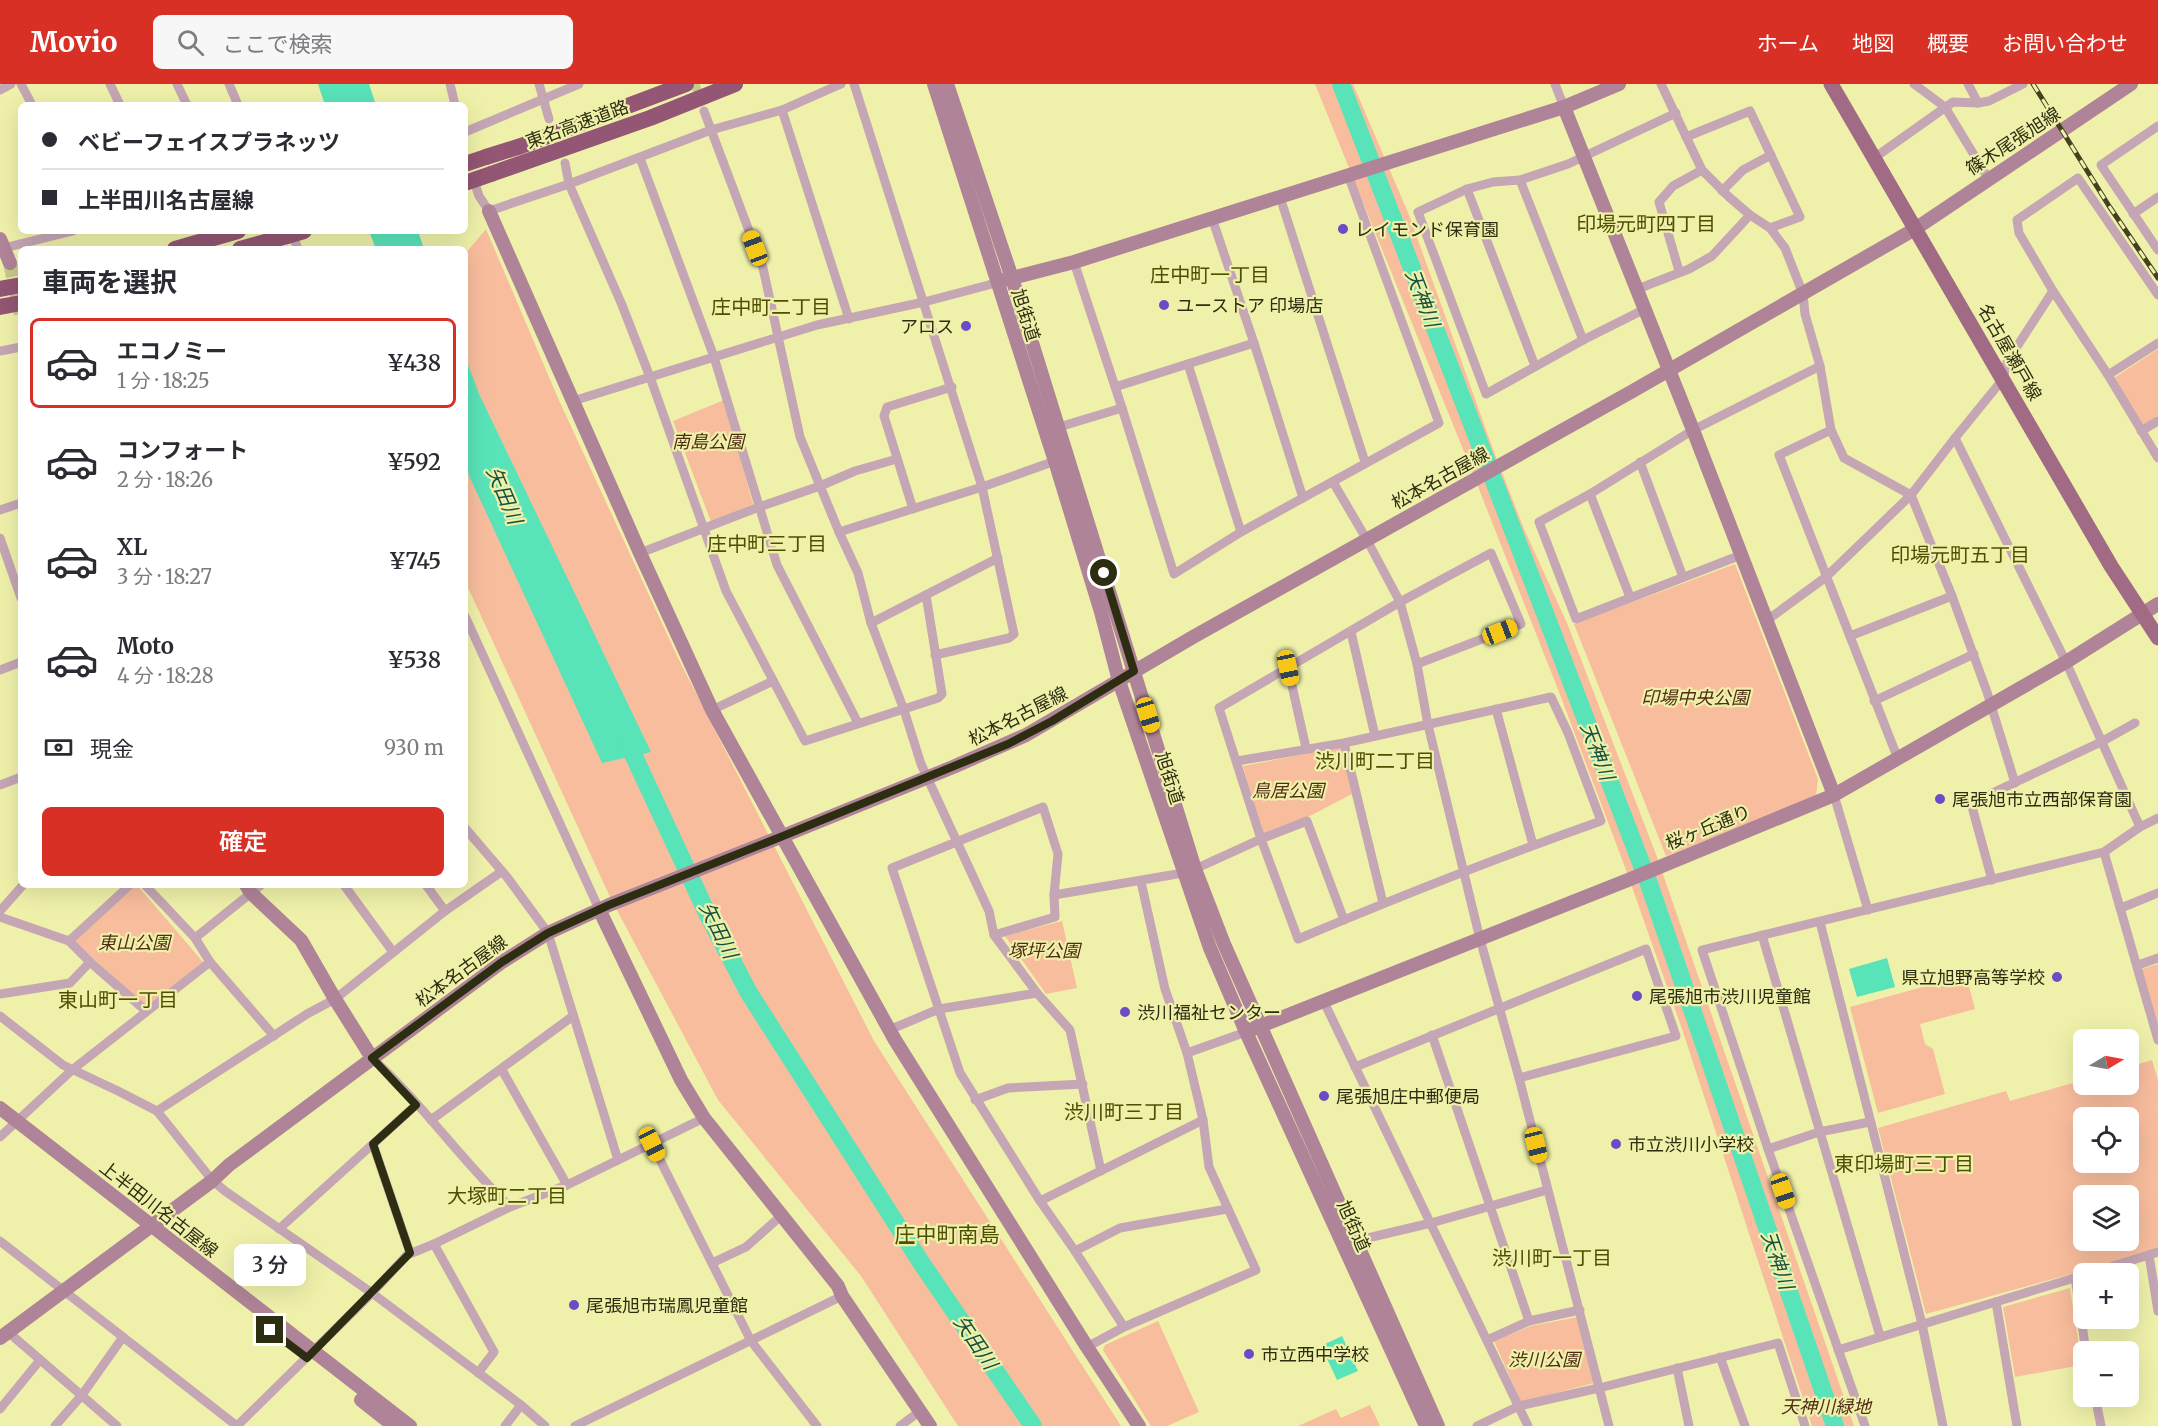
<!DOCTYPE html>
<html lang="ja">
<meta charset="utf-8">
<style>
:root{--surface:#fff;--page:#f7f7f7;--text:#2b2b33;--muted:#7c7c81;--line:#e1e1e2;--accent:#d93025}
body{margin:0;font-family:Merriweather,"Noto Sans JP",serif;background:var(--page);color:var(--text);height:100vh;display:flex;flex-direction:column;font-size:22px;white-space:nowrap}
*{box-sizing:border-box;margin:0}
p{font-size:20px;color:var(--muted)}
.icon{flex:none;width:33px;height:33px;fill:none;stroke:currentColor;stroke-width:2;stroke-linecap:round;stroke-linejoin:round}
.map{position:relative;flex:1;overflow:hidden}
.sheet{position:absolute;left:18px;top:162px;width:450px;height:642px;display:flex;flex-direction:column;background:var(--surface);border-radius:9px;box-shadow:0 6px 24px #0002}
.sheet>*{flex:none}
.top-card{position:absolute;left:18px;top:18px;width:450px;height:132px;border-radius:9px;box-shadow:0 6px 24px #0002;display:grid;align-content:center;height:132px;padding:0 24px;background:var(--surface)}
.needle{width:39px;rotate:80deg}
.fabs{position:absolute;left:2073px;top:945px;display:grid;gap:12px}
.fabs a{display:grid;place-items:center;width:66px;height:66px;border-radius:9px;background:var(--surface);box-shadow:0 6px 24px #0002;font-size:30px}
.end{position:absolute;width:27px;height:27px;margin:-14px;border:8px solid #2d2d11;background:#fff;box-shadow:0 0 0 3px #fff}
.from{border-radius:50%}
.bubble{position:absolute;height:42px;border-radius:9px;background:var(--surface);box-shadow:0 6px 24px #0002;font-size:20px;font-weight:600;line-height:42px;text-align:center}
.car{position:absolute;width:18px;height:36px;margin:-18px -9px;border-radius:8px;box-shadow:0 0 4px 2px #0007;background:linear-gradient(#f5c518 24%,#345 0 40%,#f5c518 0 76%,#345 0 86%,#f5c518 0)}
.top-card b{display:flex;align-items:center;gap:21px;height:57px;font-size:22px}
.top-card b+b{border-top:2px solid var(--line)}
.top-card i{width:15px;height:15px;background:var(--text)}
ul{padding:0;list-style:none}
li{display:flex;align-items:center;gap:18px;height:90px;margin:0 12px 9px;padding:0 12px;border:3px solid transparent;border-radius:9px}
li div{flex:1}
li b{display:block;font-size:22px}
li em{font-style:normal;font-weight:600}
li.selected{border-color:var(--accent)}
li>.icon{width:54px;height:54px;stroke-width:1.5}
h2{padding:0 24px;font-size:27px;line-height:72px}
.pay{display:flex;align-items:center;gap:15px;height:66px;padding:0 24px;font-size:22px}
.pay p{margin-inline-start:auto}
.action{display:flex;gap:12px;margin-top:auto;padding:12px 24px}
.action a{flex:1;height:69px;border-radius:9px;background:var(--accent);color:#fff;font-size:24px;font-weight:600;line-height:69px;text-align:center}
header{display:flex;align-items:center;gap:36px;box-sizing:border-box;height:84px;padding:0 30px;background:var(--accent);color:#fff}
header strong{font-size:28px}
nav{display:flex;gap:33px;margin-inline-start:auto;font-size:21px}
.search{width:420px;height:54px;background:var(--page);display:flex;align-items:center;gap:15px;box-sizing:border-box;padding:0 21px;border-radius:9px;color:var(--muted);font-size:22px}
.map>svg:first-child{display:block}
.green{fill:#f8bd9d;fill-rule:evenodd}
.water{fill:#59e3b9}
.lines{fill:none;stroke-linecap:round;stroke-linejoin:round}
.river{stroke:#59e3b9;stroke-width:18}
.street-tunnel{stroke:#c8ca8b;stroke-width:9;stroke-dasharray:9 4.5;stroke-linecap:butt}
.secondary-tunnel{stroke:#c8ca8b;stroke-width:14;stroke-dasharray:14 7;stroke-linecap:butt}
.street{stroke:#c5a6b4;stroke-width:9}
.secondary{stroke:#b08498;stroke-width:14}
.primary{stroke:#a16b85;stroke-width:15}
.highway{stroke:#935674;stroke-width:16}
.rail-casing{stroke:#424221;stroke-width:5}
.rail{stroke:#eff1aa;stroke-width:3;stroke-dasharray:9;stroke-linecap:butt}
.highway-bridge{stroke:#935674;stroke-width:16}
.route{stroke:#2d2d11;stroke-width:8}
.poi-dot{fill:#694cc6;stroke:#eff1aa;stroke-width:2}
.labels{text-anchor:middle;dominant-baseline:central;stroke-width:4.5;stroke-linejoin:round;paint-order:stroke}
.street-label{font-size:18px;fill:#2d2d11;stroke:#eff1aa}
.poi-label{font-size:18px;fill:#2d2d11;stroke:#eff1aa;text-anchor:start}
.park-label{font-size:18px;font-style:italic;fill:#512b14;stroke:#eff1aa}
.neighbourhood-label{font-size:20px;fill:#4f4f00;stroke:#eff1aa}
.water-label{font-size:20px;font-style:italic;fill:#185140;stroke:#eff1aa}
.quarter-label{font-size:21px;fill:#4f4f00;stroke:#eff1aa}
</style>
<header>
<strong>Movio</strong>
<div class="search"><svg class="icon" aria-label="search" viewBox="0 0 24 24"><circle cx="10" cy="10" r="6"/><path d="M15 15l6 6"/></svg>ここで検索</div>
<nav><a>ホーム</a><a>地図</a><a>概要</a><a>お問い合わせ</a></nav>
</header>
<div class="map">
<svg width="2158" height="1342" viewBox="0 0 2158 1342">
<rect width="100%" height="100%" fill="#eff1aa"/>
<!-- green -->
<g class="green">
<polygon points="1315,0 1353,0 1409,131 1494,368 1524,445 1567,539 1657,773 1854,1342 1812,1342 1683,948 1626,786 1559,608 1471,385"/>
<polygon points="486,145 557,312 679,576 874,957 1121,1342 958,1342 861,1192 718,1016 610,813 465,497 465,170"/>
<polygon points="2158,265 2158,332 2142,342 2114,294"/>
<polygon points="724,316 753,420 711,438 673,337"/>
<polygon points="1735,480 1818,695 1816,712 1666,772 1574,540"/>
<polygon points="1342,663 1352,710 1308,733 1263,750 1243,682"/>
<polygon points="137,801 203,878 146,922 74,857"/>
<polygon points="1062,837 1077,904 1046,910 1005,852"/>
<polygon points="2158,880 2158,940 2142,885"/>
<polygon points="1966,891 1975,925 1920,940 1925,960 1933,965 1945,1010 1878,1029 1850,923"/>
<path d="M2152,976L2158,996V1166L1926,1230L1878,1044L2006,1007L2010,1017L2083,996L2084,1000H2128L2129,983ZM2084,1034H2128V1078H2084ZM2084,1112H2128V1156H2084Z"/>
<polygon points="2070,1204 2082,1281 2015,1293 2003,1223"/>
<polygon points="1577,1233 1594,1299 1521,1318 1494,1257 1531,1242"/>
<polygon points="1158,1237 1199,1328 1167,1342 1151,1342 1103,1266 1105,1261"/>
<polygon points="1370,1321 1380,1342 1298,1342 1336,1325 1341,1334"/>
</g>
<!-- water -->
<g class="water">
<polygon points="318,0 369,0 376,21 325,21"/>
<polygon points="369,147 418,147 424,165 376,165"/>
<polygon points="465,272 479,310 651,668 602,679 465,383"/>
<polygon points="1887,874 1895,903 1857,913 1849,885"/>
<polygon points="1342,1252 1358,1287 1337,1296 1321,1262"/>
</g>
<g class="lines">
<!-- river -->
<g class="river">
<polyline points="1341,0 1648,797 1835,1342"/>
<polyline points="624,651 707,829 749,909 922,1180 1033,1342"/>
</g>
<!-- street-tunnel -->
<polyline class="street-tunnel" points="695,0 704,27"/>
<!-- secondary-tunnel -->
<polyline class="secondary-tunnel" points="10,179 21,230"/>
<!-- street -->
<g class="street">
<polyline points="21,0 32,21"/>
<polyline points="110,0 120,21"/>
<polyline points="177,0 187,21"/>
<polyline points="229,0 238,21"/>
<polyline points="450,0 455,21"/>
<polyline points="539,0 549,35"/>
<polyline points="854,0 982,403 1014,550 1009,554 935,571"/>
<polyline points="1555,0 1564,23"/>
<polyline points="1661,0 1702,86 1729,113 1750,131 1770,144 1785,164 1803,210 1805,230 1820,282 1831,346 1844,374 1911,411 1952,512 1987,608 2015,699"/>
<polyline points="1914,0 1945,23 1988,94"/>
<polyline points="1968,0 1978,19"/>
<polyline points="0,6 11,0"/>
<polyline points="782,26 849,235"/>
<polyline points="704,27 763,184 800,353 839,448 858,489 871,539 904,626 921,680 989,827 994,851 1037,909 1070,946 1101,1087"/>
<polyline points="2158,42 2101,81 2158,166"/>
<polyline points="465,48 579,0"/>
<polyline points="1686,53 1750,27 1800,133 1770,144"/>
<polyline points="640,74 714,273 777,481 858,639"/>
<polyline points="1874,74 1953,18 1978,19 1989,17 2023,0"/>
<polyline points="565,79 569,100 622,221 650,293 726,507 805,657 938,614 942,610 926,511"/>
<polyline points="473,94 479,112 489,127 569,100 711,46 782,26 841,0"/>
<polyline points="1520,96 1583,256"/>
<polyline points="1467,105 1535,282"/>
<polyline points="1722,107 1743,86 1771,71"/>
<polyline points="1280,113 1365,378"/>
<polyline points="2133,130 2158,113"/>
<polyline points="1212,134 1254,259 1303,414"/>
<polyline points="291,147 298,165"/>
<polyline points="0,165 73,147"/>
<polyline points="1074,178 1122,324 1174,490 1241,448 1439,339 1348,91"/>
<polyline points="1679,187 1659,118 1673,102 1702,86"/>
<polyline points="1635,206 1689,185 1712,172 1750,131"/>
<polyline points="2158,211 2078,94 2017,136 2019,149 2053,207 2108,291 2158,374"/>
<polyline points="1643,226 1583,256 1486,310 1418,128 1467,105 1493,98 1520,96 1568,80 1676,29"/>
<polyline points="0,267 21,263"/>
<polyline points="1188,280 1241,448"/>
<polyline points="2108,291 2158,259"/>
<polyline points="1115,303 1254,259"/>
<polyline points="573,317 817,241 924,218 996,199"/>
<polyline points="1059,343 1122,324"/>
<polyline points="1831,346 1779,371 1898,675"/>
<polyline points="2141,347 2158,337"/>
<polyline points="1955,354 2066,578 2140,743"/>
<polyline points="1640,378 1683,493"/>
<polyline points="1333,398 1367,456 1400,518 1417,580 1428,641 1480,855 1519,994 1609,1342"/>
<polyline points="1590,410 1630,513"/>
<polyline points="913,425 884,332 887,323 952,303"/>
<polyline points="0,426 21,419"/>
<polyline points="839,448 982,403 1055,377"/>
<polyline points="0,454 21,514"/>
<polyline points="640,469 759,423 820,402 855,387 897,375"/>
<polyline points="1741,471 1576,535 1539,438 1590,410 1693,346 1820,282"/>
<polyline points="465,532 599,825"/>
<polyline points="1766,537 1826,493 1911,411 1955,354 2003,295 2007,278 2053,207"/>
<polyline points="871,539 998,474"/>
<polyline points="1351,548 1375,652"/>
<polyline points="1850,552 1952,512"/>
<polyline points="1288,584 1306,664"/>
<polyline points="0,586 21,578"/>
<polyline points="1874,617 1974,570"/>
<polyline points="1496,625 1533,761"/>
<polyline points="712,626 773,597"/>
<polyline points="1344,659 1383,819"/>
<path d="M1237,677L1344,659L1551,613L1568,649L1601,737C1499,773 1398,813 1298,855L1261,755L1219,624L1400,518L1491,469L1521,540L1417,580"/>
<polyline points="0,701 21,693"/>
<polyline points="1834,711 1868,826"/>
<polyline points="465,744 507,793 548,849 618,1076"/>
<polyline points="2104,768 2158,956"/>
<polyline points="1195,785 1261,755 1307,737 1344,836"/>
<polyline points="1992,796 1971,719 2101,658 2135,639"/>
<polyline points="145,801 195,854 210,878 274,952"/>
<polyline points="344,801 393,868"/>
<polyline points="426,801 445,827"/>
<polyline points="1054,811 1183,789"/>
<polyline points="2121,824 2158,809"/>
<polyline points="0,827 23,801"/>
<polyline points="0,833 69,857 90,878 146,927"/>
<polyline points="1820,838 1922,1240 1943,1342"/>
<polyline points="994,851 1055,833 1054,811 1058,770 1043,723 892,784 960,989 1040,1117 1075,1167 1124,1243"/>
<polyline points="1762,851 1880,1252"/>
<polyline points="195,854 261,801"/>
<polyline points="69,857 130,801"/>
<polyline points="2138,881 2158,874"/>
<polyline points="0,910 70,899 90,878"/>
<polyline points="1324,918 1528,1342"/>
<polyline points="0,932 63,981 118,1007 157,1027 212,1096 225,1107 372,1209 521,1321 545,1342"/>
<polyline points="889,946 939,925 1037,909"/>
<polyline points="1432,951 1529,1237"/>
<polyline points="1187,969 1246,948"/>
<path d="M372,974C422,1019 461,1076 510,1123"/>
<polyline points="1355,983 1646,865 1676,952 1519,994"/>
<polyline points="502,986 567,1101"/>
<polyline points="975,1016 1008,1004 1083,1000"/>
<polyline points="157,1027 307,930 335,915 445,827 501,788"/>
<polyline points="431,1036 573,932"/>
<polyline points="0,1053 72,986 210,878"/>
<polyline points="373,1060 410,1169"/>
<polyline points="652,1060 751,1257 817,1342"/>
<polyline points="1768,1065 1819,1048 1870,1038"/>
<polyline points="1040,1117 1203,1036"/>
<polyline points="279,1145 416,1021"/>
<polyline points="0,1157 237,1342"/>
<polyline points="1355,1157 1431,1139 1547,1106"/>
<polyline points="434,1160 494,1268 478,1289"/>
<polyline points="1075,1167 1120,1144 1227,1125"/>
<polyline points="2149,1171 2158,1227"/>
<polyline points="712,1179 746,1163 782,1131"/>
<polyline points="2088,1190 2158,1168"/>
<polyline points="2075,1193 2086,1268"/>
<polyline points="1996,1218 2017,1342"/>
<polyline points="8,1248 117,1342"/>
<polyline points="1487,1256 1529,1237 1580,1226"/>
<polyline points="1087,1263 1124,1243 1256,1186 1209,1083 1203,1036 1187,969 1165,905 1141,798"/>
<polyline points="1838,1266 2084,1191"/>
<polyline points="1720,1273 1745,1342"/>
<polyline points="1677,1284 1689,1342"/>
<polyline points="2095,1312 2101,1342"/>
<polyline points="0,1325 40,1276"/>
<polyline points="55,1342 82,1311 123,1253"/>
<polyline points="237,1342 372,1209 407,1171 434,1160 510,1123 567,1101 704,1034"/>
<polyline points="505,1342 521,1321"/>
<polyline points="575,1342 842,1212"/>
<polyline points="900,1342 920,1327"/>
<polyline points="1477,1342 1519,1322 1599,1304 1778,1259 1805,1342"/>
<polyline points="1865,1342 1768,1065 1702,866 2104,768 2140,743 2158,734"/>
</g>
<!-- secondary -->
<g class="secondary">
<polyline points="934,0 1055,377 1101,528 1119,597 1210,864 1246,948 1426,1342"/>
<polyline points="947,0 1012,194 1195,785 1224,860 1438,1342"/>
<polyline points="1564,23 1693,346 1834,711"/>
<polyline points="489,127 640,469 712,626 895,956 1087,1263 1139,1342"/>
<polyline points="0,155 10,179"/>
<polyline points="1004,196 1074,178 1564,23 1619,0"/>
<polyline points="246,801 251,809 301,856 335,915 372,974"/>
<polyline points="599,825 681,996 704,1034 838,1202 842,1212 930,1342"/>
<polyline points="1253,945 1628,796 1834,711 2066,578 2158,520"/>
<polyline points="0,1024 410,1342"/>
<polyline points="0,1254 212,1097 229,1081 502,878 548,849 609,821 783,752 953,683 1026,651 1193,553 1631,308 1915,145 2131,0"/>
<polyline points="361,1316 394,1342"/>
</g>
<!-- primary -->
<polyline class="primary" points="1831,0 2111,482 2158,554"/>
<!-- highway -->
<g class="highway">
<polyline points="486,73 521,62 686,0"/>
<polyline points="491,90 650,34 735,0"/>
<polyline points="175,165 238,147"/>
<polyline points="240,165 287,152"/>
<polyline points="0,205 21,201"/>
<polyline points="0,223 21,219"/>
</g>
<defs>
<polyline id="rail" points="2033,0 2109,122 2158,194"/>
</defs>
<!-- rail casing -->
<use href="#rail" class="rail-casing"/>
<!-- rail -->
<use href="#rail" class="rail"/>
<!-- highway-bridge -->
<g class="highway-bridge">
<polyline points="465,80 486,73"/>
<polyline points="465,99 491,90"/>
<polyline points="287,152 304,147"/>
</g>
</g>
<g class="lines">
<!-- route -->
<polyline class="route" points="270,1246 307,1274 410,1169 373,1060 416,1021 372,974 502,878 548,849 609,821 783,752 1008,660 1052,637 1134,587 1104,489"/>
</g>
<!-- markers -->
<g class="poi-dot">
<circle cx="1343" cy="145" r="6"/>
<circle cx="1164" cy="221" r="6"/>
<circle cx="966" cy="242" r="6"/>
<circle cx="1940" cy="715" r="6"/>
<circle cx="2057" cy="893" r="6"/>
<circle cx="1637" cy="912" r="6"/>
<circle cx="1125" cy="928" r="6"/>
<circle cx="1324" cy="1012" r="6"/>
<circle cx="1616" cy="1060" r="6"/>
<circle cx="574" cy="1221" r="6"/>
<circle cx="1249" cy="1270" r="6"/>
</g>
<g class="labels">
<!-- street labels -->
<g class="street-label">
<text transform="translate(577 40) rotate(-20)">東名高速道路</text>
<text transform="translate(2013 57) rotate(-33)">篠木尾張旭線</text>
<text transform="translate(1026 231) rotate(72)">旭街道</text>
<text transform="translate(2010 268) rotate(60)">名古屋瀬戸線</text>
<text transform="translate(1440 394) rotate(-29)">松本名古屋線</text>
<text transform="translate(1018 632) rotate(-27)">松本名古屋線</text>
<text transform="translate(1170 694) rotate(72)">旭街道</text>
<text transform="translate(1708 743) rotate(-22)">桜ヶ丘通り</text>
<text transform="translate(461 887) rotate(-36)">松本名古屋線</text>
<text transform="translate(159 1125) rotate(38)">上半田川名古屋線</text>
<text transform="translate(1354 1142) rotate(66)">旭街道</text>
</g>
<!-- poi labels -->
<g class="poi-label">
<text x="1355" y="145">レイモンド保育園</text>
<text x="1176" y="221">ユーストア 印場店</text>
<text x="954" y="242" text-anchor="end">アロス</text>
<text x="1952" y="715">尾張旭市立西部保育園</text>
<text x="2045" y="893" text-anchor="end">県立旭野高等学校</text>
<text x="1649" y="912">尾張旭市渋川児童館</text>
<text x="1137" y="928">渋川福祉センター</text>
<text x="1336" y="1012">尾張旭庄中郵便局</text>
<text x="1628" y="1060">市立渋川小学校</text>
<text x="586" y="1221">尾張旭市瑞鳳児童館</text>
<text x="1261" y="1270">市立西中学校</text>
</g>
<!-- park labels -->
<g class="park-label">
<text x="708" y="357">南島公園</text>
<text x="1695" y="613">印場中央公園</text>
<text x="1288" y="706">鳥居公園</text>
<text x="134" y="858">東山公園</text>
<text x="1044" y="866">塚坪公園</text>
<text x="1544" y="1275">渋川公園</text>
<text x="1826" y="1322">天神川緑地</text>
</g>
<!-- neighbourhood labels -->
<g class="neighbourhood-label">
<text x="1646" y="139">印場元町四丁目</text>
<text x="1210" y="190">庄中町一丁目</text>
<text x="771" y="222">庄中町二丁目</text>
<text x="767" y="459">庄中町三丁目</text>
<text x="1960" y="470">印場元町五丁目</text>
<text x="1375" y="676">渋川町二丁目</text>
<text x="118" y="915">東山町一丁目</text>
<text x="1124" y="1027">渋川町三丁目</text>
<text x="1904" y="1079">東印場町三丁目</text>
<text x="507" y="1111">大塚町二丁目</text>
<text x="1552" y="1173">渋川町一丁目</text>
</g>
<!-- water labels -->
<g class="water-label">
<text transform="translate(1423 214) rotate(69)">天神川</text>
<text transform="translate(505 411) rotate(67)">矢田川</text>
<text transform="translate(1598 667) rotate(69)">天神川</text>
<text transform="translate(719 846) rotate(64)">矢田川</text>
<text transform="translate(1778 1176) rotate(71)">天神川</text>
<text transform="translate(976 1258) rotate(56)">矢田川</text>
</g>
<!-- quarter labels -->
<g class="quarter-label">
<text x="947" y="1150">庄中町南島</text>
</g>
</g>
</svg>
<div class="fabs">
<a><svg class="needle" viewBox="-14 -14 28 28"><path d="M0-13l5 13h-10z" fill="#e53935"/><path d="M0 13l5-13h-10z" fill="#7c7c81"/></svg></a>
<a><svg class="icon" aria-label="locate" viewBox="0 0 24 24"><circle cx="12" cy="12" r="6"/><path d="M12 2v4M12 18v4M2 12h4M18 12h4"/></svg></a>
<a><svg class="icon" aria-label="layers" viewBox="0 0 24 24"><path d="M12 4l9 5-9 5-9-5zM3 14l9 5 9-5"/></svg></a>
<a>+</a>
<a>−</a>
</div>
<i class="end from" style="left:1104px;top:489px"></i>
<i class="end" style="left:270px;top:1246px"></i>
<div class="bubble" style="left:234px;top:1160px;width:72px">3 分</div>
<i class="car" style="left:755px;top:164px;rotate:339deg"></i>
<i class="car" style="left:1500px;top:548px;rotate:69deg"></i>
<i class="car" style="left:1288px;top:584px;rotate:168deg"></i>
<i class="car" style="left:1148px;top:631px;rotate:163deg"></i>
<i class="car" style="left:652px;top:1060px;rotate:154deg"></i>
<i class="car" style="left:1536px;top:1061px;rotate:166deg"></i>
<i class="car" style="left:1783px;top:1107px;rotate:161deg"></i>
<div class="top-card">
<b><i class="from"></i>ベビーフェイスプラネッツ</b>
<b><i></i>上半田川名古屋線</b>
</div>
<section class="sheet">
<h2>車両を選択</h2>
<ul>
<li class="selected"><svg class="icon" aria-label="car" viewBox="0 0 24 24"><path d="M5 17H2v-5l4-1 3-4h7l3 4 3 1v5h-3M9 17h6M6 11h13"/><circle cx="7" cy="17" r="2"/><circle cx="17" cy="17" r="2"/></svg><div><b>エコノミー</b><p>1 分 · 18:25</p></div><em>¥438</em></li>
<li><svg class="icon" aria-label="car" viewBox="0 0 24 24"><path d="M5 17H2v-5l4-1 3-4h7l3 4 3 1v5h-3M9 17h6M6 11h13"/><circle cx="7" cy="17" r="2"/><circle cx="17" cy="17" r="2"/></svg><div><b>コンフォート</b><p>2 分 · 18:26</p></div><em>¥592</em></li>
<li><svg class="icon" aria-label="car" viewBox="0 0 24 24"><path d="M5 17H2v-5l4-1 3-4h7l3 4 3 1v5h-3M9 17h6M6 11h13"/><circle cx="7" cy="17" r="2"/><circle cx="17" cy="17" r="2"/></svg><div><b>XL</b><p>3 分 · 18:27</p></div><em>¥745</em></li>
<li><svg class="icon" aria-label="car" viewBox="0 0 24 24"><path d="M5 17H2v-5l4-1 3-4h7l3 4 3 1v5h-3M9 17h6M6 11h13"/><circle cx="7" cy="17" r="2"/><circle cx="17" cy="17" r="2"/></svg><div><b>Moto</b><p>4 分 · 18:28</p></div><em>¥538</em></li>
</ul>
<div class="pay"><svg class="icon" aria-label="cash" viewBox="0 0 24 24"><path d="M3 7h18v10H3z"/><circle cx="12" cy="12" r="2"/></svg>現金<p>930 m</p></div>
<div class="action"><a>確定</a></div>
</section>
</div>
